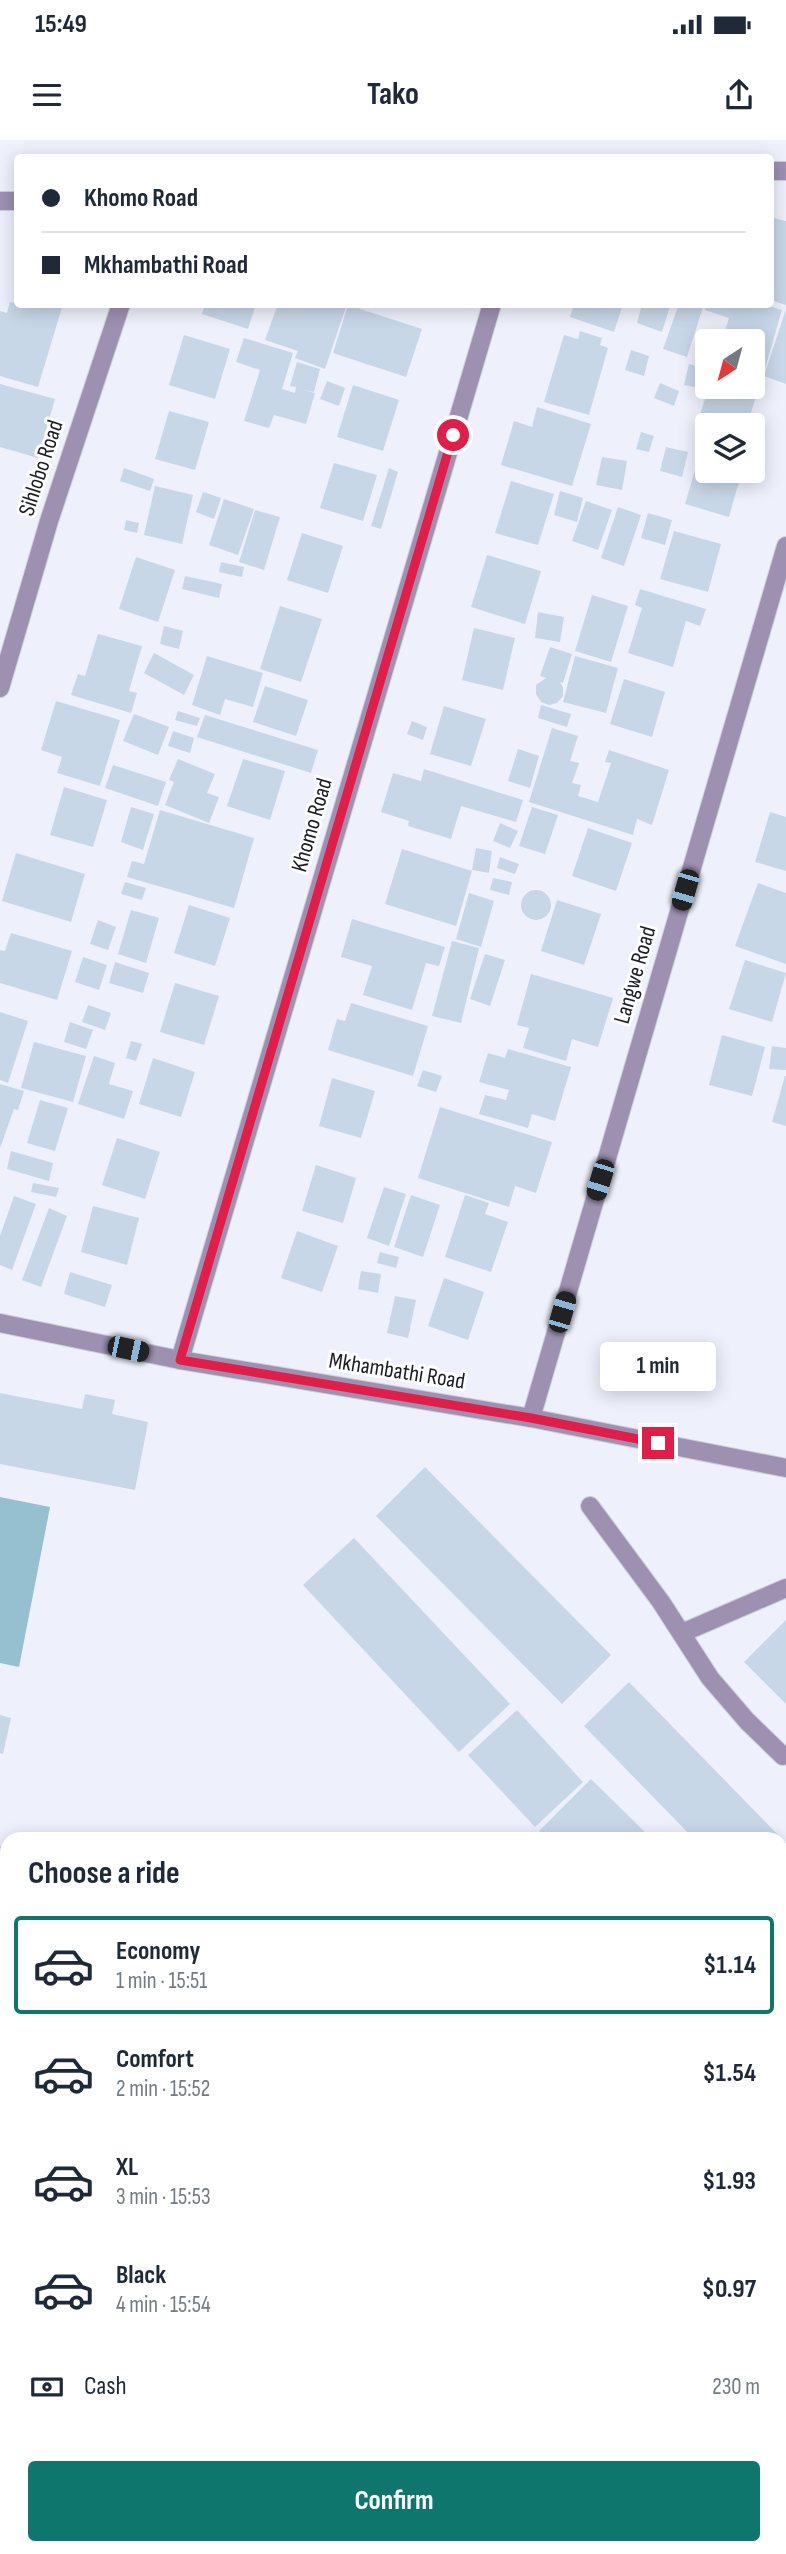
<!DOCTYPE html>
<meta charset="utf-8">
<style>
:root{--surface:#fff;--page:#f2f2f3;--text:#1f2937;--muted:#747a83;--line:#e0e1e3;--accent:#0f766e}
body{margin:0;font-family:"Sofia Sans Condensed",sans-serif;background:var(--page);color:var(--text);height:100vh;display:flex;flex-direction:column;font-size:26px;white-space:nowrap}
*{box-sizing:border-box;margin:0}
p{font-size:23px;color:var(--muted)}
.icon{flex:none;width:38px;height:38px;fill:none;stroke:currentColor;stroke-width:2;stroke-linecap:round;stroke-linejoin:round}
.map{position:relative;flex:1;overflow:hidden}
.side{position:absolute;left:0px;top:1692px;width:788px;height:723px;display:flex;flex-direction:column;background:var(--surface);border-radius:21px 21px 0 0;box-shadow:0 4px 18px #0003}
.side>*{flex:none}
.guide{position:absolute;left:14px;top:14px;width:760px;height:154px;border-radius:7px;box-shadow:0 4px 18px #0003;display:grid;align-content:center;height:154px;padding:0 28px;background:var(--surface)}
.needle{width:46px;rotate:216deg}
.buttons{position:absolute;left:695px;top:189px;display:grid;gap:14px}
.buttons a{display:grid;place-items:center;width:70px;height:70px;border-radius:7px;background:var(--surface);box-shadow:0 4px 18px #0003;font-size:35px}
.end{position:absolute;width:32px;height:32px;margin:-16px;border:9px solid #e11d48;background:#fff;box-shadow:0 0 0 4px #fff}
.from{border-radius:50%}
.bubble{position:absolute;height:49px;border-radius:7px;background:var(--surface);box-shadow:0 4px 18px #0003;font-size:23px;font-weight:700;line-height:49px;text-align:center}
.car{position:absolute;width:21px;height:42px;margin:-21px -10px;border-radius:9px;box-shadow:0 0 5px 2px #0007;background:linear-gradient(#222 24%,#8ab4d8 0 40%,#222 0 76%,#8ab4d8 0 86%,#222 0)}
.guide b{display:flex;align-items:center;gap:24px;height:66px;font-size:26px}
.guide b+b{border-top:2px solid var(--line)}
.guide i{width:18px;height:18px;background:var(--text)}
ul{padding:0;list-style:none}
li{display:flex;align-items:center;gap:21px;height:98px;margin:0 14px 10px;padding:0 14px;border:4px solid transparent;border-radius:7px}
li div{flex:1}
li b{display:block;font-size:26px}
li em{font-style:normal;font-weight:700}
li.on{border-color:var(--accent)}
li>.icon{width:63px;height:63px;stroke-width:1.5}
h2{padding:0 28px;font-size:32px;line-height:84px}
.pay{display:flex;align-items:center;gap:18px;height:77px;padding:0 28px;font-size:26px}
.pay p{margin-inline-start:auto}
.cta{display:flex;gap:14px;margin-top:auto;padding:14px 28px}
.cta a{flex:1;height:80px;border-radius:7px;background:var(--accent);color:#fff;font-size:28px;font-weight:700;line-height:80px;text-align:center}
.status{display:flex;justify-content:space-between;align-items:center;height:49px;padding:0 35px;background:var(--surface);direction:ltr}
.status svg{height:19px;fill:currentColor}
header{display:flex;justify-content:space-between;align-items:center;height:91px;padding:0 28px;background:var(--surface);font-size:32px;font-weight:700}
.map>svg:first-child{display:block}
.green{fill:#d9bcd6}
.water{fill:#96bfcf}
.building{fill:#c8d7e8}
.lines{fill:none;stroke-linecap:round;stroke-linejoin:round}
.minor-casing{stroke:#ccced9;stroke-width:20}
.minor{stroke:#9d90b1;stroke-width:18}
.route{stroke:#e11d48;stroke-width:9}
.labels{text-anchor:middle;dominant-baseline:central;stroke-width:6;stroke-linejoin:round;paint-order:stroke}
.street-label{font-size:23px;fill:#1b1c23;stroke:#fff}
</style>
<div class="status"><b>15:49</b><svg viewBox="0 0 49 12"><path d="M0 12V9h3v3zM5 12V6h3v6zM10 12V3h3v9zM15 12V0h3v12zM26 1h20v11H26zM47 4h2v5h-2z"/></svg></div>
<header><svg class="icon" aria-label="menu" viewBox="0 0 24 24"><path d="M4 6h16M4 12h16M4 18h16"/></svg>Tako<svg class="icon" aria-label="share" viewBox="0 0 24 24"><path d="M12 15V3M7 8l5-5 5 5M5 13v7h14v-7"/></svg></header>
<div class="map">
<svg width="786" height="2414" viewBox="0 0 786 2414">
<rect width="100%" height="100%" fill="#eef0fc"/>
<!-- green -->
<polygon class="green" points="7,1988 7,2311 0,2309 0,1998"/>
<!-- water -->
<polygon class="water" points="0,1357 50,1367 19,1527 0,1523"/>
<!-- building -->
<g class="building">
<polygon points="770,77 786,81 786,165 770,160"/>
<polygon points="10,162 18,164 63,164 38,247 0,236 0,171 7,173"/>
<polygon points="205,164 256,164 248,189 202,174"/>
<polygon points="278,164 347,164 325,229 295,218 298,211 265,200"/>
<polygon points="574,164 623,164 614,192 570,177"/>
<polygon points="642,164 670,166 662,192 637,183"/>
<polygon points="679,164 704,164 687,217 663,209"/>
<polygon points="707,164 763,164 782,170 762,239 752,236 752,201 722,201 729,178 705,170"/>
<polygon points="348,165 422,189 406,237 333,213"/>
<polygon points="786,169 786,244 764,236"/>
<polygon points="580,191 602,198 600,205 608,208 589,275 544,262 564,195 578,199"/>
<polygon points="184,195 230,209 215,259 169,245"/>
<polygon points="244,198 293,213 282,249 295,253 296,247 290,246 297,222 320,229 314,252 304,250 315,253 306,284 274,275 269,288 244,281 260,230 236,222"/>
<polygon points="631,210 649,216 644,236 625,230"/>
<polygon points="689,224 707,229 705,249 684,245"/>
<polygon points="327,241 345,248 339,266 320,259"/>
<polygon points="660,243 679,251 674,266 654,258"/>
<polygon points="0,244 55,259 38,318 0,307"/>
<polygon points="353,245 399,260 383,311 337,297"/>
<polygon points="709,247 735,247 757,254 747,285 707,286 697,283"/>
<polygon points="537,267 591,284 572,346 501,325 514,281 532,287"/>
<polygon points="169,271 209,282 195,330 155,319"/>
<polygon points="641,292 654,296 649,312 636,309"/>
<polygon points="666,307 688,312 682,337 660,331"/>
<polygon points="602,317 627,321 622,350 596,345"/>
<polygon points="699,317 707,319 707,331 742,331 729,377 685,364"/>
<polygon points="334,323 377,335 363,381 320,368"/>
<polygon points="124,328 154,339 150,351 120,341"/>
<polygon points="389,328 398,332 381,389 371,386"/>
<polygon points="511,341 554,354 538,405 495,393"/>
<polygon points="155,346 193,355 182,404 144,395"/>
<polygon points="560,351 583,358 577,382 554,375"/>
<polygon points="203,352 221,358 214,379 196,372"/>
<polygon points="224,359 254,369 238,415 209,405"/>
<polygon points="586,361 612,370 598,410 572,401"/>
<polygon points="618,367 641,375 624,426 601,418"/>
<polygon points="255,370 280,377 264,430 239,422"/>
<polygon points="648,373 672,380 665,405 641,398"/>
<polygon points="126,380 139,383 137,393 124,390"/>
<polygon points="674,391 721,404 708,452 660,439"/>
<polygon points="302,393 343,406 328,453 287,440"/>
<polygon points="487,415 541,431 525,484 471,467"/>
<polygon points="136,417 175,430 158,482 119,469"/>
<polygon points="221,422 244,427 242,437 219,432"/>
<polygon points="185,436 222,444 219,458 182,449"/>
<polygon points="640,449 706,469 700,486 686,481 673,527 628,513 642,468 635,465"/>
<polygon points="592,455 628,466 611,522 575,511"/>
<polygon points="280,466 322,479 301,542 260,529"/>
<polygon points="538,472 564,477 560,502 535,498"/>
<polygon points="164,486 183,491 179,509 160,504"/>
<polygon points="474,488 515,498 503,550 462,540"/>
<polygon points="98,494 142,506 129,551 137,553 131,573 71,555 78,534 85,536"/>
<polygon points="550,507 572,514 563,543 560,542 563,547 563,556 557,563 549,565 541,562 536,554 536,545 546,538 540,536"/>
<polygon points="154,513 194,535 184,555 144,533"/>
<polygon points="207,516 263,533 253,567 225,559 220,575 192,565"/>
<polygon points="575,516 618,528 606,573 563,562"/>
<polygon points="624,539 665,552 652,597 610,584"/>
<polygon points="265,546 308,560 296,596 253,582"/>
<polygon points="56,561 120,580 100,646 57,633 62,617 41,610"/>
<polygon points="541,565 571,574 567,587 538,578"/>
<polygon points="444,566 486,579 471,626 430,614"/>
<polygon points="178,571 200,578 197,586 175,580"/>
<polygon points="134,574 169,587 158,615 123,601"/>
<polygon points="205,575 318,610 311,633 197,597"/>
<polygon points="412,581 427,587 423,600 407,594"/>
<polygon points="552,588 578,596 570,621 579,623 572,643 581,645 578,656 598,662 611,623 605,622 609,610 669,630 652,685 637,679 633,695 529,662"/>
<polygon points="173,591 194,598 190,613 168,606"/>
<polygon points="518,609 539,616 530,648 508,641"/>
<polygon points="178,619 215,634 207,653 219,657 209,683 165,665 174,642 169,640"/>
<polygon points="243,619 285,631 270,680 227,666"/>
<polygon points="113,625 166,642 158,666 105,648"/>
<polygon points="424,629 523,660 516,682 461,666 451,699 408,686 409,681 381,672 393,633 421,641"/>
<polygon points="64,647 107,660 93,707 50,695"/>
<polygon points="131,667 154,674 143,710 121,702"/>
<polygon points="532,667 558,675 545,714 519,706"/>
<polygon points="160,670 254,698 234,768 127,737 132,721 144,724"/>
<polygon points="770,672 786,677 786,731 755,722"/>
<polygon points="500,683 518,691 510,708 493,701"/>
<polygon points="588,688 632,703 616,751 572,736"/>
<polygon points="476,708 492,711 489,733 472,730"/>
<polygon points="402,709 472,731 456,786 385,764"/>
<polygon points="16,713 85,734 71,782 2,761"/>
<polygon points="500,717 519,724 515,734 497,728"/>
<polygon points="493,738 512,742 509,755 490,750"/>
<polygon points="125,742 146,748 142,760 121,754"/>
<polygon points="758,743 786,753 786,824 735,806"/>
<circle cx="536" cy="765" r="15"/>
<polygon points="469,753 494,761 481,807 456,799"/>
<polygon points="557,760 601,774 584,825 541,811"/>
<polygon points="189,765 230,778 215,826 174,813"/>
<polygon points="131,770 159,778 146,823 118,814"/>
<polygon points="352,779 445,807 439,826 426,823 412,870 363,855 372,826 341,817"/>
<polygon points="98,780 116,787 108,810 90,804"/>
<polygon points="11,793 72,811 57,860 0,843 0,810 5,811"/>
<polygon points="452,801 479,808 461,883 432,876"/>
<polygon points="485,814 505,820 490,866 470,859"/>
<polygon points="83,817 107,825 99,850 75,842"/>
<polygon points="745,820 786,833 772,882 729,869"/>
<polygon points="115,822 149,833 143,853 109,843"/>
<polygon points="531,834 613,858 598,907 572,899 566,921 523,908 529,888 517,885"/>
<polygon points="175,843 219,856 204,905 160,892"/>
<polygon points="351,863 428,886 413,936 328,910 337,879 345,881"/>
<polygon points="88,865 111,873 105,890 82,882"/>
<polygon points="0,872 28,881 8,943 0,940"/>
<polygon points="70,882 93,890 86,909 64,902"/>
<polygon points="722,895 765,907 752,956 709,945"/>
<polygon points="131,901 142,904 136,921 126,918"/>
<polygon points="34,902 86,916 73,962 21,948"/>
<polygon points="772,906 786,908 786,930 769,929"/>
<polygon points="508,909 571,927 555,981 532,974 528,988 479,974 485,955 506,960 509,950 479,942 488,913 505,918"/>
<polygon points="94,916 115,923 109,944 133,951 124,979 78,964"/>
<polygon points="153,918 195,932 181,977 139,964"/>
<polygon points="423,930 442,936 436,952 417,946"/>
<polygon points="785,936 786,936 786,986 772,982"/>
<polygon points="332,938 375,951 361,998 319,986"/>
<polygon points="0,944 24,951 18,970 14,969 0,1008"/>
<polygon points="40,960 68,968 55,1011 27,1003"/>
<polygon points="440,967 552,1002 536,1053 515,1046 509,1067 418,1038"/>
<polygon points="117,998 160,1012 145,1059 102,1045"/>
<polygon points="11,1011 53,1023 49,1041 7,1029"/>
<polygon points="316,1025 356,1038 343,1083 302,1071"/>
<polygon points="33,1043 59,1048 56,1057 31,1052"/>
<polygon points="384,1047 406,1054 389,1106 367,1098"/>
<polygon points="411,1055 440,1065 423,1117 394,1107"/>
<polygon points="465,1055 489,1063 485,1074 508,1082 491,1132 445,1117"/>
<polygon points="14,1056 36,1064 12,1130 0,1125 0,1096"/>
<polygon points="93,1066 139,1078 127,1125 81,1112"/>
<polygon points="49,1068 67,1076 41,1147 22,1140"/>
<polygon points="297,1091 338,1106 322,1152 281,1138"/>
<polygon points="380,1112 399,1117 396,1128 377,1123"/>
<polygon points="361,1131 381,1134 378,1153 358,1149"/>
<polygon points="70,1132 112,1145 105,1167 64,1154"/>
<polygon points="444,1138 484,1152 468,1200 428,1186"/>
<polygon points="395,1156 416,1160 408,1198 387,1193"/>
<polygon points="0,1253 82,1269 85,1254 115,1260 112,1274 148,1282 135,1350 0,1324"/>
<polygon points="425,1327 611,1515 562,1564 376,1376"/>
<polygon points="354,1398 510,1564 459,1612 303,1445"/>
<polygon points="786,1480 786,1564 744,1522"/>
<polygon points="629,1542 786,1703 786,1793 780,1788 780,1699 694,1699 584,1586"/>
<polygon points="517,1570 583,1642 535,1687 468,1615"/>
<polygon points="0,1575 11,1578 3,1614 0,1613"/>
<polygon points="591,1639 652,1699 548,1699 539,1691"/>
<polygon points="0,1706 7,1709 7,1758 0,1755"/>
<polygon points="780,1847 786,1853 786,1941 780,1936"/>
<polygon points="780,2004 786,2009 786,2099 780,2094"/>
</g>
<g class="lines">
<defs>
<g id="minor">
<polyline points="770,31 786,31"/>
<polyline points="0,61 18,61"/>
<polyline points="0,548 49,381 121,164"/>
<polyline points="0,1183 180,1220 531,1278 786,1328"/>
<polyline points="180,1220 492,164"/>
<polyline points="531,1278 786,406"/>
<polyline points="590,1366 661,1462 710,1538 747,1581 783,1616"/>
<polyline points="682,1493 786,1448"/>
<polyline points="780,2394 786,2394"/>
<polyline points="439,2414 517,2408"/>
</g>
</defs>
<!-- minor casing -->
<use href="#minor" class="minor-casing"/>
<!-- minor -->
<use href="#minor" class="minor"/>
</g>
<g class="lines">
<!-- route -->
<polyline class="route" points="453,295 180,1220 531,1278 658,1303"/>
</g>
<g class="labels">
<!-- street labels -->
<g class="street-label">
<text transform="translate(41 328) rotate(-72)">Sihlobo Road</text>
<text transform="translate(312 685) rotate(-74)">Khomo Road</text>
<text transform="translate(635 835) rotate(-74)">Langwe Road</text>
<text transform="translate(397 1231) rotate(9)">Mkhambathi Road</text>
</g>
</g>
</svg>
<div class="buttons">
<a><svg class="needle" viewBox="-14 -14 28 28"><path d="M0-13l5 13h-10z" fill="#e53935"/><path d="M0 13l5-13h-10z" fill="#747a83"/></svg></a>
<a><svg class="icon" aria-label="layers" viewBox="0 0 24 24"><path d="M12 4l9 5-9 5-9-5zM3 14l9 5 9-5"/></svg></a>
</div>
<i class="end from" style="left:453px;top:295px"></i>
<i class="end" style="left:658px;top:1303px"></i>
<div class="bubble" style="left:600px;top:1202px;width:116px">1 min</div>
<i class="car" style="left:685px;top:750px;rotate:196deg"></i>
<i class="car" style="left:600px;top:1040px;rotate:197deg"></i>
<i class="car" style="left:562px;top:1172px;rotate:16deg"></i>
<i class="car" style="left:128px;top:1209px;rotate:102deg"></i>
<div class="guide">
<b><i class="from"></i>Khomo Road</b>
<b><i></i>Mkhambathi Road</b>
</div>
<section class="side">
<h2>Choose a ride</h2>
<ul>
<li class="on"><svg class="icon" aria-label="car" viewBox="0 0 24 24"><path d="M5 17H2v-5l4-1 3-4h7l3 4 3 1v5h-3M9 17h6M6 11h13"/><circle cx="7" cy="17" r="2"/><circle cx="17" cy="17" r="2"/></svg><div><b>Economy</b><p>1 min · 15:51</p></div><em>$1.14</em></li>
<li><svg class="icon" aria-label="car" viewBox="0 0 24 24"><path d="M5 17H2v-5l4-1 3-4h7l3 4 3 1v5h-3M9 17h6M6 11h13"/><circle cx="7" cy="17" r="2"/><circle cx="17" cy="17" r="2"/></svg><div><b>Comfort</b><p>2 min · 15:52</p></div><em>$1.54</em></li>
<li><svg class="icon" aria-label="car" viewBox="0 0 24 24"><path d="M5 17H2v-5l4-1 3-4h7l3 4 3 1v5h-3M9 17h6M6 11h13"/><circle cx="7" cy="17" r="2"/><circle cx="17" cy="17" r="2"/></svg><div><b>XL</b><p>3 min · 15:53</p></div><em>$1.93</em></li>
<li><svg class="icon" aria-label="car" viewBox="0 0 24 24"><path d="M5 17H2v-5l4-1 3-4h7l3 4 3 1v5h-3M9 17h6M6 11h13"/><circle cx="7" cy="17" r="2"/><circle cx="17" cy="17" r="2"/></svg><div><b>Black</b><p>4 min · 15:54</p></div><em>$0.97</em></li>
</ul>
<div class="pay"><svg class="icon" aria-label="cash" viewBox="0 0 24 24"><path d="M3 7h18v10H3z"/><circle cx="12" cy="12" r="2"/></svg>Cash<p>230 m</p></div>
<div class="cta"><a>Confirm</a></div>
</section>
</div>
